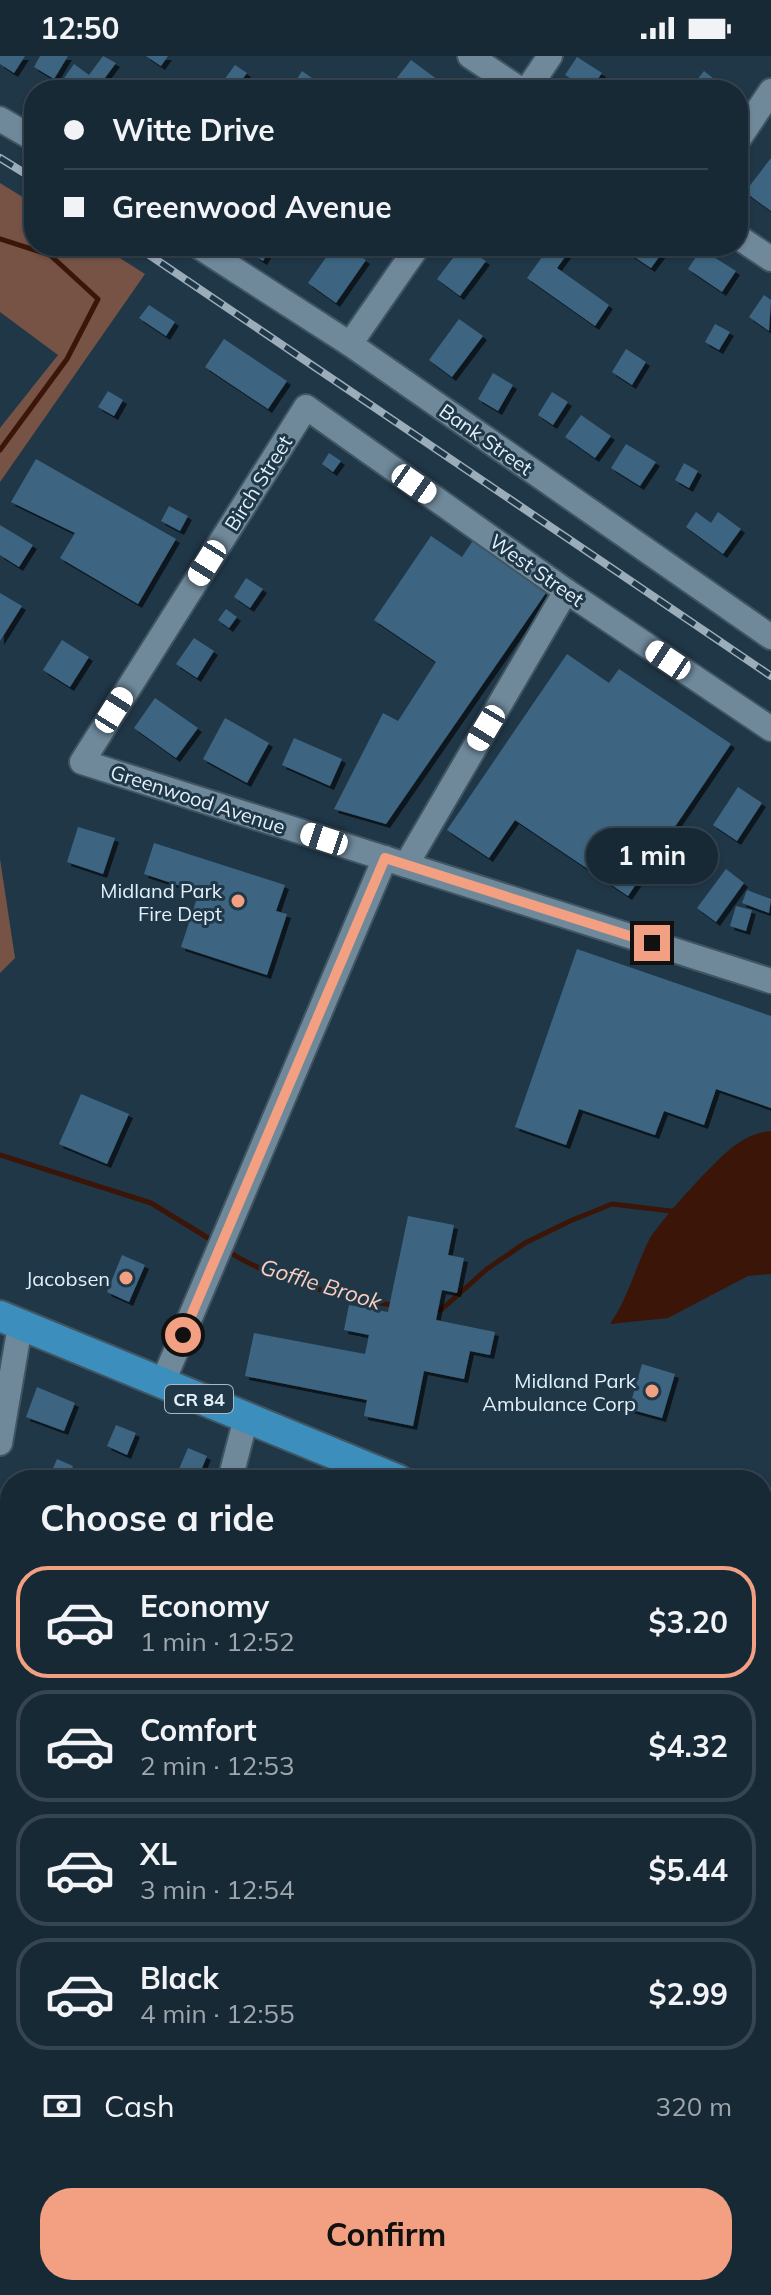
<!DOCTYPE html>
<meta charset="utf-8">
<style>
:root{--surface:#182936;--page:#21313e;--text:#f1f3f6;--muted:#9fa6ad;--line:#364551;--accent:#f2a081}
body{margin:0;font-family:Mulish,sans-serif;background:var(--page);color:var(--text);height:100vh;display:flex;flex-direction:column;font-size:30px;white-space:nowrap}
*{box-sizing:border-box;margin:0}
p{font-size:26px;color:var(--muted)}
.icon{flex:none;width:44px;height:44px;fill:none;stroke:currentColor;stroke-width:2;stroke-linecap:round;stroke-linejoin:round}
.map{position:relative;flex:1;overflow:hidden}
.drawer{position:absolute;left:0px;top:1414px;width:772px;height:826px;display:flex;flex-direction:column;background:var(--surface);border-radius:32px 32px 0 0;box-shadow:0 2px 6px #0004,0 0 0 2px var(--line)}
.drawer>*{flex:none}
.guide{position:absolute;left:24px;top:24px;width:724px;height:176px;border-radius:32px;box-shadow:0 2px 6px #0004,0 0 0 2px var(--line);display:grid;align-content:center;height:176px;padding:0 40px;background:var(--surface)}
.end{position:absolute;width:36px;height:36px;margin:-18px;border:10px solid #f2a081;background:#111;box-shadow:0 0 0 4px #111}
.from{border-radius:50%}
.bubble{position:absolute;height:56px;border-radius:28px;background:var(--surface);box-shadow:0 2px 6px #0004,0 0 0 2px var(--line);font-size:26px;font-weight:700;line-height:56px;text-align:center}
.car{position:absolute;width:24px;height:48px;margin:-24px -12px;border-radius:10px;box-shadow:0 0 6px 2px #0007;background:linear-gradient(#fff 24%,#345 0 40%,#fff 0 76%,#345 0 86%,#fff 0)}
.guide b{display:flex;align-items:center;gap:28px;height:76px;font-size:30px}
.guide b+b{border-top:2px solid var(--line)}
.guide i{width:20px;height:20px;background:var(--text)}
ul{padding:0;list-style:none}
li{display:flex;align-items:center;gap:24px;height:112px;margin:0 16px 12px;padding:0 24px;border:4px solid var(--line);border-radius:32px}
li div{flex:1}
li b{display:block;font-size:30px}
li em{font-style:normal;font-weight:700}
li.selected{border-color:var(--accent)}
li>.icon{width:72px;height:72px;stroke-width:1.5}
h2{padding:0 40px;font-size:36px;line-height:96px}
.pay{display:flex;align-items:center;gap:20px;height:88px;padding:0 40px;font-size:30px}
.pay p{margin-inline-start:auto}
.button{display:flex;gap:16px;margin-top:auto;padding:16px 40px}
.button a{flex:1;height:92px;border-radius:32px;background:var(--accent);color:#111;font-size:32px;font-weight:700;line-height:92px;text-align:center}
.status{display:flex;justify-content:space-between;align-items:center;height:56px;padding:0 40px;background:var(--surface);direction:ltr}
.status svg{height:22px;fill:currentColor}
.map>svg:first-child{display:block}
.green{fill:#775346}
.water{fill:#3b1608}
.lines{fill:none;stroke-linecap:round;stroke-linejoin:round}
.stream{stroke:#3b1608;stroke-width:5}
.building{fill:#3d6581;filter:url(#shadow)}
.minor-casing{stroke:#405562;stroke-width:28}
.major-casing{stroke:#405562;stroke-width:34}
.minor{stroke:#6f899b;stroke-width:24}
.major{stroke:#3c8ebc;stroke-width:30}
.rail-casing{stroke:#9cadba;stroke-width:8}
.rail{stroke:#203748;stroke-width:5;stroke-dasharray:15;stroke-linecap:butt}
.route{stroke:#f2a081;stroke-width:10}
.poi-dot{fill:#f2a081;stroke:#203748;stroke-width:3}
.labels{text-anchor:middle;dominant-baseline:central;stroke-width:6;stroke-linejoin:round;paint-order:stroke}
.shield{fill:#203748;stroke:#a8b8c5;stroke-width:2}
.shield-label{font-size:18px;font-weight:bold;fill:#e2f0fa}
.street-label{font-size:20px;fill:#e2f0fa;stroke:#203748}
.poi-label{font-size:20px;fill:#e2f0fa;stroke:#203748;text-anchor:end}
.water-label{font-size:22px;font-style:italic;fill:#facdbc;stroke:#203748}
</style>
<div class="status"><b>12:50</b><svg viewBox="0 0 49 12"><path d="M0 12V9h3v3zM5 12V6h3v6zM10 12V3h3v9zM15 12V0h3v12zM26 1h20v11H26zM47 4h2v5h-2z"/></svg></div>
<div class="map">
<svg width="771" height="2239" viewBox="0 0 771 2239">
<defs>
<filter id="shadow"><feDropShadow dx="4" dy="4" stdDeviation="0" flood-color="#0009"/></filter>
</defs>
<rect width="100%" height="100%" fill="#203748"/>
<!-- green -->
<g class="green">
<polygon points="0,127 34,148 34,190 101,190 145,218 0,426 0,372 58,299 0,256"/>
<polygon points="0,803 15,902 0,917"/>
</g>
<!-- water -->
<path class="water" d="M771,1075V1218L748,1220L668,1262L610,1268C628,1242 635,1212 649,1184C658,1167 720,1098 737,1088C748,1080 758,1076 771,1075Z"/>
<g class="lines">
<!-- stream -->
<g class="stream">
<polyline points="0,183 50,199 98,243 67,303 0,394"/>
<polyline points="0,1099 151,1147 213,1185"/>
<path d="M225,1193C265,1221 344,1244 393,1249"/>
<polyline points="434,1254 441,1254 487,1213 525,1187 570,1165 612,1148 679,1156"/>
</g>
</g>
<!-- building -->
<g class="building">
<polygon points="0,0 25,0 14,17 0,8"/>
<polygon points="40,0 68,0 54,23 34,11"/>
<polygon points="103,0 116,7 96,34 75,34 62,25 74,8 89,19"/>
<polygon points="146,0 168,0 161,10"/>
<polygon points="577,1 602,17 590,34 565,19"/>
<polygon points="411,4 438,24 431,34 412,34 396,23"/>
<polygon points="235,9 247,17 236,32 224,24"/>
<polygon points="302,15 319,27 315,34 290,34"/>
<polygon points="704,15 719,27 713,34 689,34"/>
<polygon points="632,22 644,30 641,34 612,34 618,25 626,31"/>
<polygon points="771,102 771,155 745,136"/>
<polygon points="262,190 269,195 263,205 255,200"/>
<polygon points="334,190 346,190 366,204 336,247 308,227"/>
<polygon points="462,190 486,205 460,240 437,223"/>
<polygon points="550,190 573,190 557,212 609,249 595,270 527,222"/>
<polygon points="636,190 667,190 651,212 630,198"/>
<polygon points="701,193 736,215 722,236 688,213"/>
<polygon points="764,239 771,244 769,275 749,261"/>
<polygon points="149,249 175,266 166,280 139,262"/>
<polygon points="459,263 483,280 452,321 429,304"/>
<polygon points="715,268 730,276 719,294 705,286"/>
<polygon points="224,283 287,325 268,353 205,311"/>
<polygon points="626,293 646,306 632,329 612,316"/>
<polygon points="493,317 513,329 498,355 478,343"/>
<polygon points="108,335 123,344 114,360 98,351"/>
<polygon points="552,336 568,346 553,369 538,359"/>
<polygon points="581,359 611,380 595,402 565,381"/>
<polygon points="626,388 656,406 640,430 611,412"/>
<polygon points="329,397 341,405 333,416 322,408"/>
<polygon points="36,403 176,483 138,548 60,502 75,477 11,446"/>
<polygon points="684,407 698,415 689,432 675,424"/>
<polygon points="169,450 188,460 180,475 161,465"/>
<polygon points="696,456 711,467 718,456 741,473 723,498 686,471"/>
<polygon points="0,469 33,489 19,511 0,499"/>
<polygon points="431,480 462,501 474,483 548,534 386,768 334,753 383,657 398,665 436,606 374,564"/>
<polygon points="246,522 263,533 250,552 234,541"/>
<polygon points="0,537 22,550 0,585"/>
<polygon points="226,553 237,561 229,572 218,564"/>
<polygon points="194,582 214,595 197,622 176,608"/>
<polygon points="62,584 89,601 70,631 43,614"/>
<polygon points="567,598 609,627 619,613 731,688 628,840 515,764 489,802 447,774"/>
<polygon points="155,642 198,672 176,702 134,672"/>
<polygon points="225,662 269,687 247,727 203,703"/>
<polygon points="294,682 342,703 330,730 282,709"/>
<polygon points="738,731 762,747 737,785 713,769"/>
<polygon points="78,771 115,782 103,818 67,806"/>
<polygon points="154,787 285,829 276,855 287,858 267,919 181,891 199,836 144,818"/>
<polygon points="726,813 744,827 716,866 697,852"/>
<polygon points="747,834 771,843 769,857 742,847"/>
<polygon points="736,850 752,854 746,875 730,870"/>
<polygon points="577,893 771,960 771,1052 716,1033 704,1069 664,1055 655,1079 579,1053 566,1089 515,1071"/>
<polygon points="81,1038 129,1058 107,1108 59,1088"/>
<polygon points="408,1160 454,1169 448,1199 464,1202 457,1237 442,1234 436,1264 495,1276 490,1299 470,1295 464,1323 424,1315 413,1370 364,1360 367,1344 245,1320 254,1277 365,1298 369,1279 344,1274 349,1249 388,1256"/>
<polygon points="122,1199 145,1209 129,1246 107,1236"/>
<polygon points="642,1308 675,1318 662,1362 629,1353"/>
<polygon points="37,1331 75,1347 64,1375 26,1361"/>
<polygon points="116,1369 136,1377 127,1399 107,1390"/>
<polygon points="188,1392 207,1400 197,1424 176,1420"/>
<polygon points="57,1403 73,1410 68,1424 48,1424"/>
<polygon points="768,1646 771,1646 771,1690 762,1688"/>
<polygon points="0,1651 10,1653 6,1682 0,1681"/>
<polygon points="0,1702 8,1704 3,1725 0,1724"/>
<polygon points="762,1715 771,1718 763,1744 762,1744"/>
<polygon points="770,1970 771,1970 771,1999 762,1996"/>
<polygon points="0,2078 10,2079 10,2122 0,2121"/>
<polygon points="767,2128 771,2129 771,2159 762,2156"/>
<polygon points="762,2177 771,2180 771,2201 762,2198"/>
<polygon points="762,2214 771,2217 771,2239 748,2234 749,2230 762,2230"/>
<polygon points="465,2230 480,2230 481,2239 430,2239 429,2235"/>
<polygon points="528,2230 556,2238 556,2239 524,2239"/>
</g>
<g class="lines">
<defs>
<g id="minor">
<polyline points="470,0 521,34"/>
<polyline points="527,34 550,0"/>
<polyline points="0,63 34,83"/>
<polyline points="738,84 771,35"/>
<polyline points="738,181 771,203"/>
<polyline points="198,190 350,288 771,581"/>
<polyline points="350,288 418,190"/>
<polyline points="771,673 566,535 306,351 82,706 771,925"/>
<polyline points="406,809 566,535"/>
<polyline points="162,1328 385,802"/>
<polyline points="0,1387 20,1270"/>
<polyline points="230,1424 246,1362"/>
<polyline points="0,1554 10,1558"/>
<polyline points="762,1558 769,1536"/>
<polyline points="0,2014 10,2016"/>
<polyline points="673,2230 703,2239"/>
</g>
<g id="major">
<polyline points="0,1260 398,1424"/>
<polyline points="762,1533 771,1536"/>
</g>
</defs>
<!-- minor casing -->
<use href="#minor" class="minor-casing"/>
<!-- major casing -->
<use href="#major" class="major-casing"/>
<!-- minor -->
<use href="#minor" class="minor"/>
<!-- major -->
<use href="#major" class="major"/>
<defs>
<g id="rail">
<polyline points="0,102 34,123"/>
<polyline points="136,190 771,620"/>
</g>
</defs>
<!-- rail casing -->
<use href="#rail" class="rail-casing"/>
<!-- rail -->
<use href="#rail" class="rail"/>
</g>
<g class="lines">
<!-- route -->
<polyline class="route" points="183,1279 385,802 652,887"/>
</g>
<!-- markers -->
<g class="poi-dot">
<circle cx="238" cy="845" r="8"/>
<circle cx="126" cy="1222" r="8"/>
<circle cx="652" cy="1335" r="8"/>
</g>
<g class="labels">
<!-- shield labels -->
<rect class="shield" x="165" y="1329" width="68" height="28" rx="6"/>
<g class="shield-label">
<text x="199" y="1343">CR 84</text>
</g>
<!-- street labels -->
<g class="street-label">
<text transform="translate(486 383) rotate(35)">Bank Street</text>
<text transform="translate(258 427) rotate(-58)">Birch Street</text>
<text transform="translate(537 514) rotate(35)">West Street</text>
<text transform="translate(198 743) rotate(18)">Greenwood Avenue</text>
</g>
<!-- poi labels -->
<g class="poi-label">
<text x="222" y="834">Midland Park<tspan x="222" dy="23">Fire Dept</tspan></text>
<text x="110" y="1222">Jacobsen</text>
<text x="636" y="1324">Midland Park<tspan x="636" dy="23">Ambulance Corp</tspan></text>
</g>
<!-- water labels -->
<g class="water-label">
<text transform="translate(321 1228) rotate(17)">Goffle Brook</text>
</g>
</g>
</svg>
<i class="end from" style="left:183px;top:1279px"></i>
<i class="end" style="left:652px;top:887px"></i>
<div class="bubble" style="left:586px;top:772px;width:132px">1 min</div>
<i class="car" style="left:414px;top:428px;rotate:125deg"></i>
<i class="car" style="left:207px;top:507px;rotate:212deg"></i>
<i class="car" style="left:668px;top:604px;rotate:304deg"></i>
<i class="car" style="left:114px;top:654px;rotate:32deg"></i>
<i class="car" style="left:486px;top:672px;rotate:211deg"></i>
<i class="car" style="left:324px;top:783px;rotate:288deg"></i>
<div class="guide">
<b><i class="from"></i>Witte Drive</b>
<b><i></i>Greenwood Avenue</b>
</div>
<section class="drawer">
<h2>Choose a ride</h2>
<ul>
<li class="selected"><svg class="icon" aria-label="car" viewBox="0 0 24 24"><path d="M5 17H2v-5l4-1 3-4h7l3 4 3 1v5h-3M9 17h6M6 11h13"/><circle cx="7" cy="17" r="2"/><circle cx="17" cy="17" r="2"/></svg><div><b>Economy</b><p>1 min · 12:52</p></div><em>$3.20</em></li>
<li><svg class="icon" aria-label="car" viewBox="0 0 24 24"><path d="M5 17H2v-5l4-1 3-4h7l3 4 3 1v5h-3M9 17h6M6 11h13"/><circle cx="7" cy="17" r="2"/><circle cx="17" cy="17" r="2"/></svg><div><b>Comfort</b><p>2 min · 12:53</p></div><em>$4.32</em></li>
<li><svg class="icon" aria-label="car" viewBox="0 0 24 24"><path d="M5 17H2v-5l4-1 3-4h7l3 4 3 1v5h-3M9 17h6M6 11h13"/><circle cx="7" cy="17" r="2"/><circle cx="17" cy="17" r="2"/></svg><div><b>XL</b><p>3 min · 12:54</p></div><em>$5.44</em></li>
<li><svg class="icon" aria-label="car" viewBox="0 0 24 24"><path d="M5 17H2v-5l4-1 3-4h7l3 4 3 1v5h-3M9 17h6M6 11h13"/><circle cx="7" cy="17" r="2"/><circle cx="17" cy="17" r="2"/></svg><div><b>Black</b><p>4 min · 12:55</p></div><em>$2.99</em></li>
</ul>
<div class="pay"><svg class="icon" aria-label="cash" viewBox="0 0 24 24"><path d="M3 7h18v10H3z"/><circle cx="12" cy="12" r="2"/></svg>Cash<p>320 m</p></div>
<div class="button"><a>Confirm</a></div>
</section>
</div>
